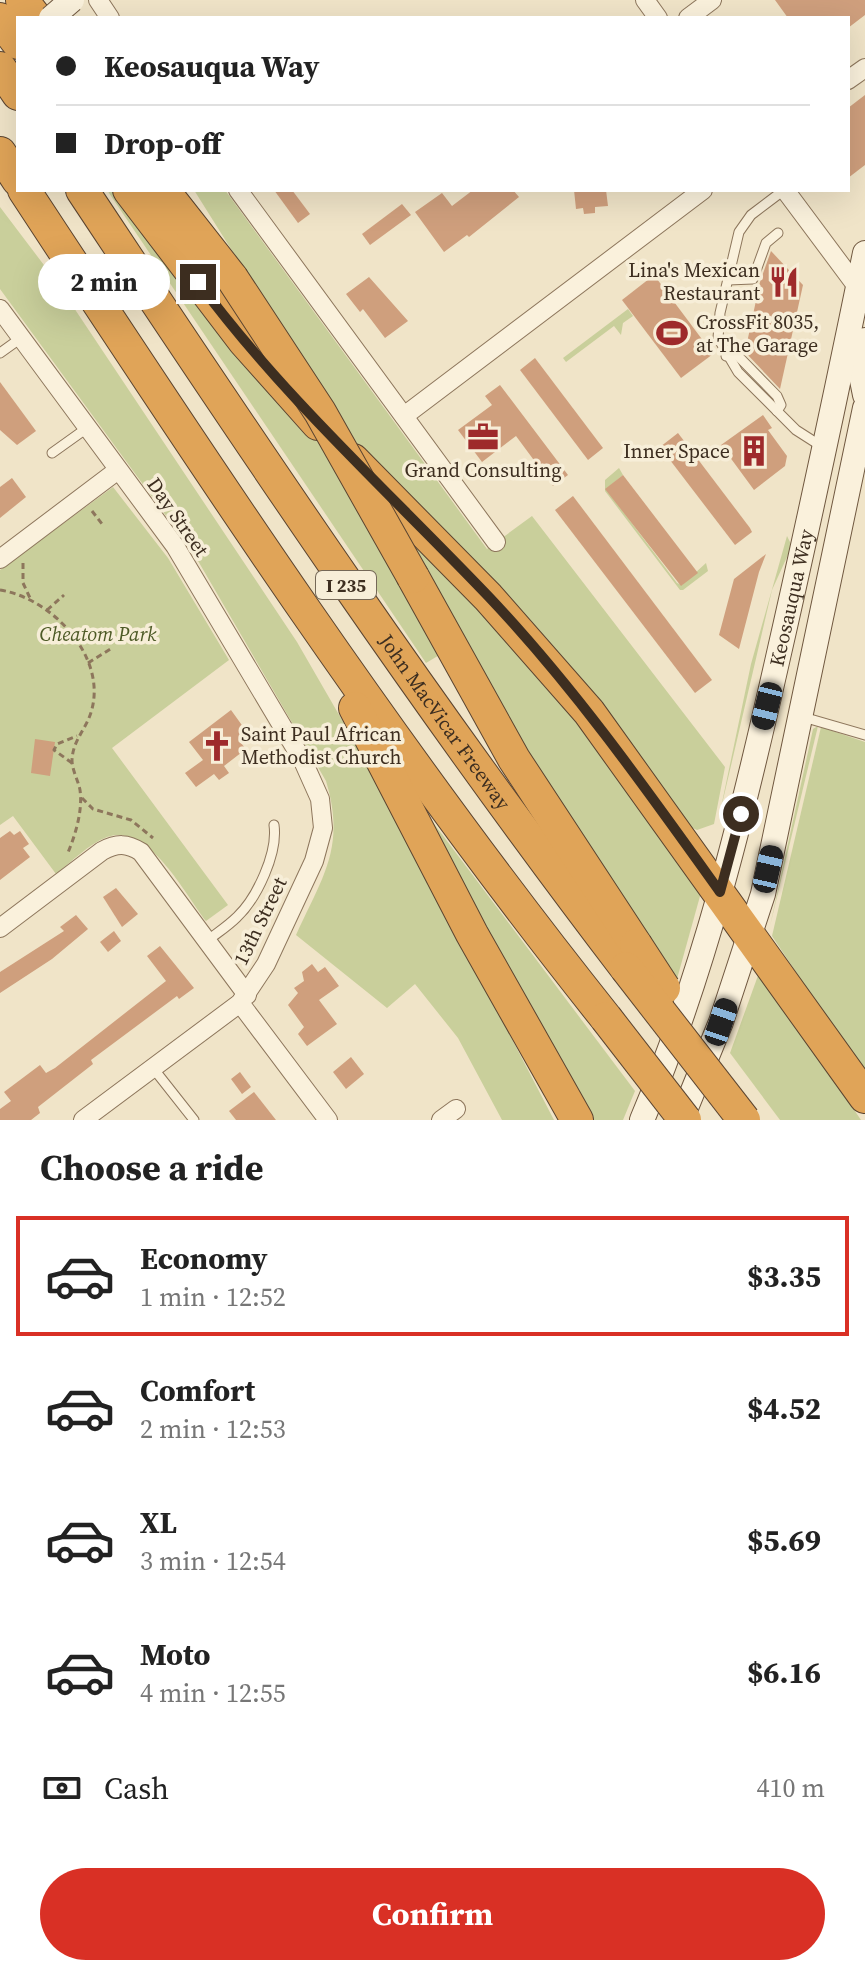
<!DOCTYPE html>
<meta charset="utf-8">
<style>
:root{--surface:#fff;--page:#f6f6f6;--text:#222;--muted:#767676;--line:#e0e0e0;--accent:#d93025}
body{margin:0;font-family:"Source Serif 4",serif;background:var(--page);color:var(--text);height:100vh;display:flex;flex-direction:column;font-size:30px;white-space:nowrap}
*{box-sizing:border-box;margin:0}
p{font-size:26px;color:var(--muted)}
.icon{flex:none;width:44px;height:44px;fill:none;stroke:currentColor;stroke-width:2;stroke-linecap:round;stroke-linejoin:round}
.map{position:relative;height:1120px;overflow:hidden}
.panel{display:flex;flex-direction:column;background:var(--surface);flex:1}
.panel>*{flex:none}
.guide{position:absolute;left:16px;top:16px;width:834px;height:176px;border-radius:0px;box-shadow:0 8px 32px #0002;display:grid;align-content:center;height:176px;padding:0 40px;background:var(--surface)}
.end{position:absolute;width:36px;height:36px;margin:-18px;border:10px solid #3d2e20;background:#fff;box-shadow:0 0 0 4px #fff}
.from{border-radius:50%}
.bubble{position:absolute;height:56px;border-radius:28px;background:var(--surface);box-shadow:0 8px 32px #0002;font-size:26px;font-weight:700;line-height:56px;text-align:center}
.car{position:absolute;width:24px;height:48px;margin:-24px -12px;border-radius:10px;box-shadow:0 0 6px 2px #0007;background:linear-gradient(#222 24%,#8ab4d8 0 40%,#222 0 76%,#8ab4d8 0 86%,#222 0)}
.guide b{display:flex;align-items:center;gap:28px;height:76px;font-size:30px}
.guide b+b{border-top:2px solid var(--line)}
.guide i{width:20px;height:20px;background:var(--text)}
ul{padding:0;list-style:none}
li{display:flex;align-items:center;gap:24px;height:120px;margin:0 16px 12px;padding:0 24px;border:4px solid transparent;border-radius:0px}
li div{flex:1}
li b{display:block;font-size:30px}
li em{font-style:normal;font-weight:700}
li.active{border-color:var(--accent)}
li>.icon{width:72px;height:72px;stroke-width:1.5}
h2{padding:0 40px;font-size:36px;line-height:96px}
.pay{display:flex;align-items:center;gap:20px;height:88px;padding:0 40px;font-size:30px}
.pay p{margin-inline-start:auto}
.action{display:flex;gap:16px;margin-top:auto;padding:16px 40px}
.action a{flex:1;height:92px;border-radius:48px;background:var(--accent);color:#fff;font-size:32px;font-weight:700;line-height:92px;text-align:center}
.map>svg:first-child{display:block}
.green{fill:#c9cf9b}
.building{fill:#cf9f7d}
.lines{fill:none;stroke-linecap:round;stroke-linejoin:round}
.lane-casing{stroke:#8d765c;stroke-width:11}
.street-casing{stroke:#8d765c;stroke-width:20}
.secondary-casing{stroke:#6f573f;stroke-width:26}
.highway-casing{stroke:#5b4430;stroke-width:34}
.path{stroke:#8d765c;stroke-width:3;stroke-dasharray:6 4;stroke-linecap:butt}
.lane{stroke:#faf1dc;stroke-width:9}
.street{stroke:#faf1dc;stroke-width:18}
.secondary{stroke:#faf1dc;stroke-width:24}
.highway{stroke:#e0a458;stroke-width:32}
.secondary-bridge-casing{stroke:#6f573f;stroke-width:26;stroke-linecap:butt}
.highway-bridge-casing{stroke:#5b4430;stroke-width:34;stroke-linecap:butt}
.secondary-bridge{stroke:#faf1dc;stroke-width:24}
.highway-bridge{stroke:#e0a458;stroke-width:32}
.route{stroke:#3d2e20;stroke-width:10}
.labels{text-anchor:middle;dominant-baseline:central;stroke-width:7;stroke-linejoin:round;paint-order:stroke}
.shield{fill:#f7eed8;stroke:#756857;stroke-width:2}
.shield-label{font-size:18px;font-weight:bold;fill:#3d2e20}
.poi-label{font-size:20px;fill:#3d2e20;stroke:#f7eed8;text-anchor:end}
.street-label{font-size:20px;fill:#3d2e20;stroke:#f7eed8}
.park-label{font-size:20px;font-style:italic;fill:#4d5a26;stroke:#f7eed8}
</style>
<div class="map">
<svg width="865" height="1120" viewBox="0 0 865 1120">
<rect width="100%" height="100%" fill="#f0e4c8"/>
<!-- green -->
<g class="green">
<polygon points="107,190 118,190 327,449 441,654 426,663"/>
<polygon points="194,190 225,190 487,549 532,516 725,767 714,824 697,830 686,825 360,455"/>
<path d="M0,207L56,281L297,642L383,791L554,1120H502L458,1038L415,984L387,1008L296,935C323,876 346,847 326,781L194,554L0,289Z"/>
<polygon points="628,309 633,316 623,323 621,335 614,326 566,362 563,358"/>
<polygon points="619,468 623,475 606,489 677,583 682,585 706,563 708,571 683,590 680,590 605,491 605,480"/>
<path d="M113,487L168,558L229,660L112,748L228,905L206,921C185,894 148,822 107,837C89,844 71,862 56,874L13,816L0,825V570Z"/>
<polygon points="400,523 540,671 702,889 677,979 553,798"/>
<polygon points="787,536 792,546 772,590 719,817 751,664"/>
<polygon points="818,726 770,926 813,729"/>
<polygon points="821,727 865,742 865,1076 772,936"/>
<polygon points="429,817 635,1091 623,1120 591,1120 540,1035"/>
<polygon points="760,970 861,1120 780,1120 730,1053"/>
</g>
<!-- building -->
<g class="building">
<polygon points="775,0 865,0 865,15 848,28 848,18 788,18"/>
<polygon points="865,95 865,165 848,178 848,108"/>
<polygon points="274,190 292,190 310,214 298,223"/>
<polygon points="473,190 513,190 519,197 469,237 467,235 444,252 415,212 442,193 452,206"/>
<polygon points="574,190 606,190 608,206 595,207 595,213 584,214 583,208 576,209"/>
<polygon points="402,204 411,215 370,245 362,234"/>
<polygon points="771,251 803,285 780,389 745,352 760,282"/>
<polygon points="654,275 713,354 681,378 622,300"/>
<polygon points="369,277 408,321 385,338 363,309 360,312 346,294"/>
<polygon points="535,358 603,448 588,460 520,370"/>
<polygon points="0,382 36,431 17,445 0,430"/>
<polygon points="500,385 568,475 553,486 516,436 482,462 458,430 492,405 485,396"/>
<polygon points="763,415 772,428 768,430 787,456 785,466 754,490 721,445"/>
<polygon points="678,433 750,528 752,532 735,545 660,447"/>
<polygon points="623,475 698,573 681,586 605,489"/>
<polygon points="12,478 26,497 0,518 0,487"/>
<polygon points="573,496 712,680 695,693 555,510"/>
<polygon points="766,554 759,572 739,649 719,635 734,579"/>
<polygon points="231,710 249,735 240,742 246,749 224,766 229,773 219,780 214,774 196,787 185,773 203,760 189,742"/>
<polygon points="35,739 55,742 50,776 31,773"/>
<polygon points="10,831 14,835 20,831 29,844 23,848 30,857 0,880 0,838"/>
<polygon points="116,888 138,914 122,927 103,897"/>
<polygon points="76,915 88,929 52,959 0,993 0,972 64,931 60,927"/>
<polygon points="114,931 121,941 108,952 100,942"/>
<polygon points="160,946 194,988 179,999 177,996 91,1060 93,1064 38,1107 40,1113 31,1120 0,1120 0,1109 11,1101 4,1092 40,1065 46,1073 55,1068 166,981 147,956"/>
<polygon points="312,964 318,972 325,967 339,986 319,1000 337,1024 307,1046 298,1034 304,1027 288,1005 298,993 294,988 304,981 302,972"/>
<polygon points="351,1057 364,1074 346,1089 333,1072"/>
<polygon points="240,1072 251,1087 242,1094 231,1079"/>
<polygon points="254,1092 276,1120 236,1120 229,1111"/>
</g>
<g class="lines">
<defs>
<g id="lane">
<polyline points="784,190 751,215 739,232 720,313 718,338 738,372 796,430 821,446"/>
<polyline points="728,280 753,279 766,243 778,233"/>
<polyline points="0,353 21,338"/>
<polyline points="726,356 737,355 777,396 781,405 777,411"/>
<polyline points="52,453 87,428"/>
<polyline points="803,717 865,735"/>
<path d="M207,941C217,933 228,926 237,917C257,898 278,853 274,825"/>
<polyline points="153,1068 194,1120"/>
</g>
<g id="street">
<polyline points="98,0 110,18"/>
<polyline points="645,0 658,18"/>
<polyline points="688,18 712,0"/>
<polyline points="848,80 865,68"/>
<polyline points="238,190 496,542"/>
<polyline points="785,190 858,288"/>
<polyline points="0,309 175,546 303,761 320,799 323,828 314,861 266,964 240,1003 83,1120"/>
<polyline points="404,416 703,190"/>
<polyline points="0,559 118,470"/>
<path d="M0,928L102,851C117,843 127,843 141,852L247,995"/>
<polyline points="240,1003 328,1120"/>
<polyline points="441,1120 456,1109"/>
</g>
<g id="secondary">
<polyline points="865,340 860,370 865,395"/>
<path id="s1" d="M642,1120C704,973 742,817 777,662C808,526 837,390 865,253"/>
<polyline points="681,1120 721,1022 763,894 865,408"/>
</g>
<g id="highway">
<polyline points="22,0 36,18"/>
<polyline points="0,19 18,43"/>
<polyline points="0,68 18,94"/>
<polyline points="0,153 18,180"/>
<path d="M24,190C209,472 396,755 606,1018"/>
<path id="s2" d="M82,190C257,454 433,716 626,968"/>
<polyline points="129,190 244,341 318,424"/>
<polyline points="163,190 232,278"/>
<polyline points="353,460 488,597 589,712 865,1097"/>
<polyline points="413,577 514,759 636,945"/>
<polyline points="355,708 472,934 577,1120"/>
</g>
</defs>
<!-- lane casing -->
<use href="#lane" class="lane-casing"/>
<!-- street casing -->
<use href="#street" class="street-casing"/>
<!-- secondary casing -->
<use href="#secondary" class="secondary-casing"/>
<!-- highway casing -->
<use href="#highway" class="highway-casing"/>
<!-- path -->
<g class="path">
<polyline points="92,511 102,524"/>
<polyline points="23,563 23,583 30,598"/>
<path d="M0,590C51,598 106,655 92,709C87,729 73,739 72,760C72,770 78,780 80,790C83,811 75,836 67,855"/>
<polyline points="47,610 64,595"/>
<polyline points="88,663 112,648"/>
<polyline points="72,763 54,750 57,744 77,736"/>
<polyline points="82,798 93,809 131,820 153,838"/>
</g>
<!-- lane -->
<use href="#lane" class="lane"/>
<!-- street -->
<use href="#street" class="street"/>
<!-- secondary -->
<use href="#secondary" class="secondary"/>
<!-- highway -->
<use href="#highway" class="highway"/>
<defs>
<polyline id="secondary-bridge" points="51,18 72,0"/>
<g id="highway-bridge">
<polyline points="232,278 320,412 413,577"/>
<polyline points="636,945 664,988"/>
<polyline points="626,968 744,1120"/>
<polyline points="606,1018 685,1120"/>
</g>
</defs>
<!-- secondary-bridge casing -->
<use href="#secondary-bridge" class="secondary-bridge-casing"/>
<!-- highway-bridge casing -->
<use href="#highway-bridge" class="highway-bridge-casing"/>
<!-- secondary-bridge -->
<use href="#secondary-bridge" class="secondary-bridge"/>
<!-- highway-bridge -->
<use href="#highway-bridge" class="highway-bridge"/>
</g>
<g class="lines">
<!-- route -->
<path class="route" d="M198,282C284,398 390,493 489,597C575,688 647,790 720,892L741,814"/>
</g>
<!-- icons -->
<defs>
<symbol id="restaurant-bare" viewBox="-9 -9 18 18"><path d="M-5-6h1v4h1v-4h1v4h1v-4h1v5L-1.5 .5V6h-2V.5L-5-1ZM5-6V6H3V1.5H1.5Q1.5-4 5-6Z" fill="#9e2a2b" stroke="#f7eed8" stroke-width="2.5" paint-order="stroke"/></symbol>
<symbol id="stadium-bare" viewBox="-9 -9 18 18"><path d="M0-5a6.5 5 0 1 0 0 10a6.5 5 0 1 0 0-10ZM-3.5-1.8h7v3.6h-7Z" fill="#9e2a2b" stroke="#f7eed8" stroke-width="2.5" paint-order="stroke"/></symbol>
<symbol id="office-bare" viewBox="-9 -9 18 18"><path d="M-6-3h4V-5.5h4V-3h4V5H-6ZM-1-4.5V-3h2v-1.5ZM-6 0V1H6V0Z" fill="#9e2a2b" stroke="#f7eed8" stroke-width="2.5" paint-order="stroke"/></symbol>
<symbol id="building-bare" viewBox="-9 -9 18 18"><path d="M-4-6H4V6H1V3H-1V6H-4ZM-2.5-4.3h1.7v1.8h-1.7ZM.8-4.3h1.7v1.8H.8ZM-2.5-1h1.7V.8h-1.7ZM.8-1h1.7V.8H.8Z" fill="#9e2a2b" stroke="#f7eed8" stroke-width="2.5" paint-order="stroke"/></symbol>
<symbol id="church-bare" viewBox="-9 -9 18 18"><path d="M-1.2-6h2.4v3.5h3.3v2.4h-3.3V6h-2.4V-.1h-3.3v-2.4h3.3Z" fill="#9e2a2b" stroke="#f7eed8" stroke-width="2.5" paint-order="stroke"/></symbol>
</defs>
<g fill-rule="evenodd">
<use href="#restaurant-bare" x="762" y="260" width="44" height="44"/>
<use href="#stadium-bare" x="650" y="311" width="44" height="44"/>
<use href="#office-bare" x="461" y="415" width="44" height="44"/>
<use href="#building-bare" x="732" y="429" width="44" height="44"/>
<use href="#church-bare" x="195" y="724" width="44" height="44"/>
</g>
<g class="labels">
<!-- shield labels -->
<rect class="shield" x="316" y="571" width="60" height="28" rx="6"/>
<g class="shield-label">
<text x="346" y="585">I 235</text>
</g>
<!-- poi labels -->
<g class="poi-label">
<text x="760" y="270">Lina's Mexican<tspan x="760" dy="23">Restaurant</tspan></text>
<text x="696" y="322" text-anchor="start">CrossFit 8035,<tspan x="696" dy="23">at The Garage</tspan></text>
<text x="730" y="451">Inner Space</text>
<text x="483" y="470" text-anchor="middle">Grand Consulting</text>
<text x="241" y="734" text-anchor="start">Saint Paul African<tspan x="241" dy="23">Methodist Church</tspan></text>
</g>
<!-- street labels -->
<g class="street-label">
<text transform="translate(178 517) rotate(55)">Day Street</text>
<text stroke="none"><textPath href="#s1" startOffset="544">Keosauqua Way</textPath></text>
<text stroke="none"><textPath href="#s2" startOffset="644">John MacVicar Freeway</textPath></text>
<text transform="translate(260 921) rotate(-64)">13th Street</text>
</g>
<!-- park labels -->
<g class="park-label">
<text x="98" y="634">Cheatom Park</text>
</g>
</g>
</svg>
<i class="end from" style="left:741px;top:814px"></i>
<i class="end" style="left:198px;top:282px"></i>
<div class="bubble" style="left:38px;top:254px;width:132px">2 min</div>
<i class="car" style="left:767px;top:706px;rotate:194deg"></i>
<i class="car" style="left:768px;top:869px;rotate:13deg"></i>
<i class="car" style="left:721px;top:1022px;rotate:19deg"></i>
<div class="guide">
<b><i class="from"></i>Keosauqua Way</b>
<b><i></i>Drop-off</b>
</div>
</div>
<section class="panel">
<h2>Choose a ride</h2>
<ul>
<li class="active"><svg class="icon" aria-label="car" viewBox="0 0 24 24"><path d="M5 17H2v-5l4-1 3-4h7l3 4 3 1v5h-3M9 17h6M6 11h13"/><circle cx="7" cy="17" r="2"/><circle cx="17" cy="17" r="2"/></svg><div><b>Economy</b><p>1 min · 12:52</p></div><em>$3.35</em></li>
<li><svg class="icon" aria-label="car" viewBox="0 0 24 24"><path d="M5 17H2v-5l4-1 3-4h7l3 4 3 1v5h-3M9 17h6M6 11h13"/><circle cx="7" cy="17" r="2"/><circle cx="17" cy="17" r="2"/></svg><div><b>Comfort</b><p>2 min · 12:53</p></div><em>$4.52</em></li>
<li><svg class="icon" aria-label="car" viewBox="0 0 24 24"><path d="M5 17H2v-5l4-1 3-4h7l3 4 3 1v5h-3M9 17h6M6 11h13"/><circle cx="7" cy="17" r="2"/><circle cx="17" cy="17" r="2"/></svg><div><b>XL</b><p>3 min · 12:54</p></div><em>$5.69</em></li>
<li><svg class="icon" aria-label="car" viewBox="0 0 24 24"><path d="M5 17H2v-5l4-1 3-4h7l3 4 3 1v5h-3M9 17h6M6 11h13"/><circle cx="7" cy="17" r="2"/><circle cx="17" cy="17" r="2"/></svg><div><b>Moto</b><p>4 min · 12:55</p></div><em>$6.16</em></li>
</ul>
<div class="pay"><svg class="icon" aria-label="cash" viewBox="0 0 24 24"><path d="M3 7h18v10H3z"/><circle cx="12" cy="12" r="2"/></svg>Cash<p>410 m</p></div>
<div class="action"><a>Confirm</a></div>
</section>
